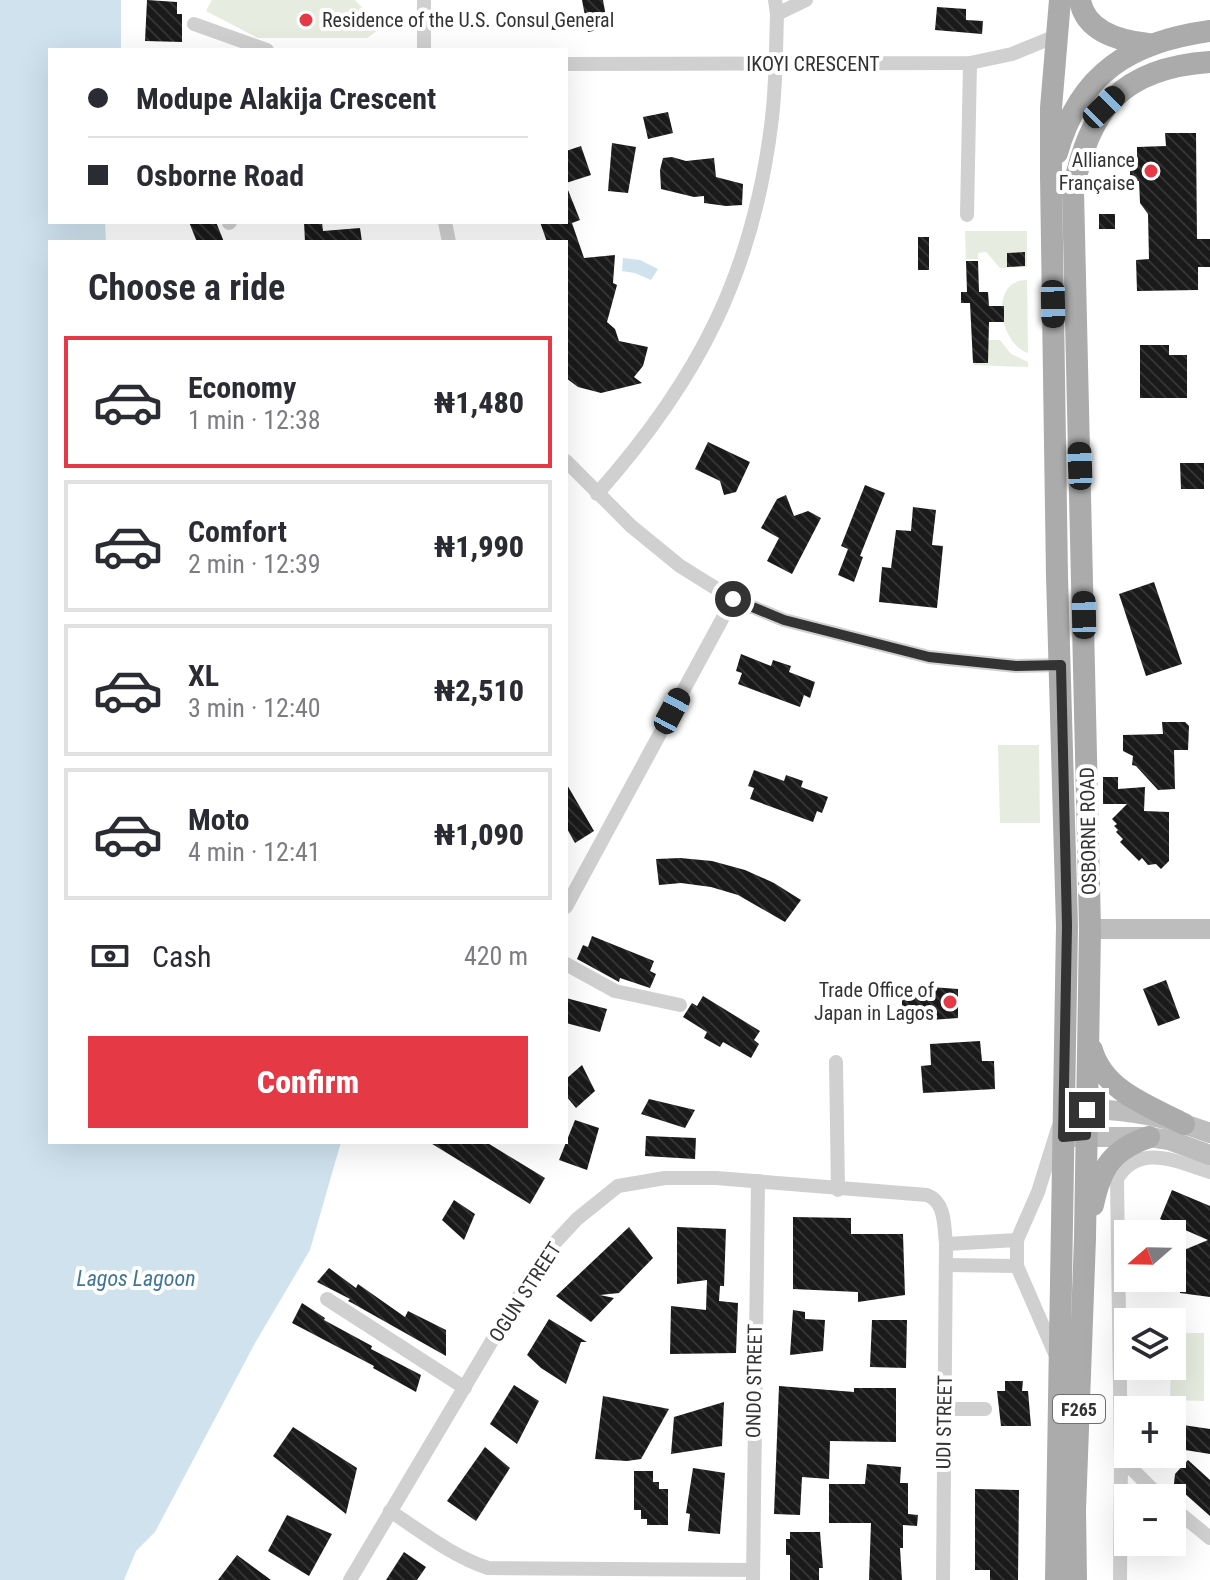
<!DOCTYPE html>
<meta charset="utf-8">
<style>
:root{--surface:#fff;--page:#f2f2f3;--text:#2b2b33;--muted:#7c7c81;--line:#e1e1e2;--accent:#e63946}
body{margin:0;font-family:"Roboto Condensed",sans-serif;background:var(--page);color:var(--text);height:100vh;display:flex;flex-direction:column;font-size:30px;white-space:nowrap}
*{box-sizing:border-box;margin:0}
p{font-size:26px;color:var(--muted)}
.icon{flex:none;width:44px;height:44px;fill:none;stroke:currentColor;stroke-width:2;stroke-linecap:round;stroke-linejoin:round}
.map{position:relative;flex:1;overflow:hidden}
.side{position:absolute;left:48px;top:240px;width:520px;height:904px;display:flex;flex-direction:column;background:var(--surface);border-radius:0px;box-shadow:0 8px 32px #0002}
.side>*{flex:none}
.banner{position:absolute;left:48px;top:48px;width:520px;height:176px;border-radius:0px;box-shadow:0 8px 32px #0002;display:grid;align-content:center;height:176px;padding:0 40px;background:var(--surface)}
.needle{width:52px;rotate:250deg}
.fabs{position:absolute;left:1114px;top:1220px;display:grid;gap:16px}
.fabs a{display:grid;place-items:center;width:72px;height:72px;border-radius:0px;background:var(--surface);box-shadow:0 8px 32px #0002;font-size:40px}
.end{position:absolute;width:36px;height:36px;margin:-18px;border:10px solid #333;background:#fff;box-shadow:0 0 0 4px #fff}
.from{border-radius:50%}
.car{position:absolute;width:24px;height:48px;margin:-24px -12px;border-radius:10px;box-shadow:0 0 6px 2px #0007;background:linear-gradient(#222 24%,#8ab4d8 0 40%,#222 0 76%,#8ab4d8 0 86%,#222 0)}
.banner b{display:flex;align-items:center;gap:28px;height:76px;font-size:30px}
.banner b+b{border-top:2px solid var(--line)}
.banner i{width:20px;height:20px;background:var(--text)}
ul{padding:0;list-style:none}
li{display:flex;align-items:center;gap:24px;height:132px;margin:0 16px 12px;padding:0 24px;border:4px solid var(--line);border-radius:0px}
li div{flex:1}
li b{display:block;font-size:30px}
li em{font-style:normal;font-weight:800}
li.selected{border-color:var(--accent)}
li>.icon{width:72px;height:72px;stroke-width:1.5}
h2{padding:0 40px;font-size:36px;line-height:96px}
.pay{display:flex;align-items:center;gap:20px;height:88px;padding:0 40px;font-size:30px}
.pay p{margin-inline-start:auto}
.primary-button{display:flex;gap:16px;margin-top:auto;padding:16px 40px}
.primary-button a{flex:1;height:92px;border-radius:0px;background:var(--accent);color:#fff;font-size:32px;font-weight:800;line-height:92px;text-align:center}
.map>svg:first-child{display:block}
.green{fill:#e6ecdf}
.water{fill:#cfe2ee}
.building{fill:url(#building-back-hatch)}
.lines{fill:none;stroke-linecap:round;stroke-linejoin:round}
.minor{stroke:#d0d0d0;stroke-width:14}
.secondary{stroke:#bdbdbd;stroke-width:20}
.primary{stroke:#ababab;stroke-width:22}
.route{stroke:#333;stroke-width:10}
.poi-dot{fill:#e63946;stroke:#fff;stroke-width:3}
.labels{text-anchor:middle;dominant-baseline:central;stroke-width:8;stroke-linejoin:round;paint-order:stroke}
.shield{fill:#fff;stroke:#707070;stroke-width:2}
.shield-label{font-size:18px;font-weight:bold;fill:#333}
.poi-label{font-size:20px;fill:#333;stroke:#fff;text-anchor:end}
.street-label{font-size:20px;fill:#333;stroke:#fff}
.water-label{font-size:22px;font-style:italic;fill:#3f7597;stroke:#fff}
</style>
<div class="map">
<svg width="1210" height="1580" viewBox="0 0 1210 1580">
<defs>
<pattern id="building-back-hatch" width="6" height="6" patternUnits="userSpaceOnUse" patternTransform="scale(2)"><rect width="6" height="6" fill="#1a1a1a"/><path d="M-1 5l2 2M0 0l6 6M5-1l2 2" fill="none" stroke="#333"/></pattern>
</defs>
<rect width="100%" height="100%" fill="#fff"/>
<!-- green -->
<g class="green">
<polygon points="212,0 355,0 381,28 367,38 258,38 206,11"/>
<polygon points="965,231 1027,231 1027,267 1000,268 986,252 978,253 978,259 966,259"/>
<path d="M1027,280L1028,353C998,343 989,279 1027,280Z"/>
<polygon points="988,340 1000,340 1011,354 1028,362 1028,367 973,365"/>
<polygon points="998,745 1039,745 1040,823 1000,823"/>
<polygon points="1172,1333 1204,1333 1204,1401 1170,1400"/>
</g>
<!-- water -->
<g class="water">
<polygon points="0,0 121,0 121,50 50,50 50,222 105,222 106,242 50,242 50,1142 341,1142 310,1250 255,1343 155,1532 136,1551 124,1580 0,1580"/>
<polygon points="623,258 640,260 658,269 651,280 635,273 622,271"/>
</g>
<!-- building -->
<g class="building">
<polygon points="147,0 177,2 177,14 182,14 182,42 145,41"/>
<polygon points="582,0 603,0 608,28 588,32"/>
<polygon points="937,7 966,9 966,20 983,21 982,34 935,30"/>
<polygon points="533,13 558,15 556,30 532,28"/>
<polygon points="668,112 673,133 648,139 643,117"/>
<polygon points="1165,133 1196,133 1197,239 1210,239 1210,267 1198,267 1198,290 1137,291 1136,260 1149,259 1148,214 1140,203 1139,181 1130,181 1130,159 1137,159 1137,147 1166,146"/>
<polygon points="612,143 636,147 628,193 608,191"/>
<polygon points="581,146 591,175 566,183 566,151"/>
<polygon points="672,157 686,161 714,158 716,177 743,184 742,205 726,206 704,203 704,196 694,197 661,189 660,170 663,158"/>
<polygon points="566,185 580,220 572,223 584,258 615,255 613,283 617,285 607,322 615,329 619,341 648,347 643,366 634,377 642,383 601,393 578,387 566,378 566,242 547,242 540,222 566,222"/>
<rect x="1099" y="214" width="16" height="15"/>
<polygon points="189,222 216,222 224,242 197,242"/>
<polygon points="304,222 322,222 323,231 360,228 362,242 305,242"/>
<rect x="918" y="237" width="11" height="33"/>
<polygon points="1025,252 1025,266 1007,267 1007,253"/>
<polygon points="966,261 978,261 979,292 988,292 989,306 1004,306 1004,322 989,322 988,363 973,363 970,303 961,303 961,292 967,292"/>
<polygon points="1140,345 1169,345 1169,355 1187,355 1187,398 1140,398"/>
<polygon points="708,442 750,462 736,492 724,495 720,481 695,469"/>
<polygon points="1180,463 1204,463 1204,489 1181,489"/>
<polygon points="865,485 885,493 860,556 863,557 854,582 838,575 848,549 841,546"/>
<polygon points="786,495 794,516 808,511 821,518 792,574 767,561 779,538 761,528 777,499"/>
<polygon points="913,507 936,510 932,545 943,546 937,608 879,602 882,567 891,568 896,530 911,531"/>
<polygon points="1154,582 1182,664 1146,676 1119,594"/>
<polygon points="741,654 771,666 773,660 791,666 789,672 815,682 810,698 804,695 800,707 738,684 742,673 736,671"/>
<polygon points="1162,722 1185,722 1189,726 1188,750 1174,750 1175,789 1158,790 1136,766 1132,765 1133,756 1123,751 1123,735 1163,734"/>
<polygon points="754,770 784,781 786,775 803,781 801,787 828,797 822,813 817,811 813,822 750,799 754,788 748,786"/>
<polygon points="1103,777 1118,777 1118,789 1145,787 1144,811 1169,812 1169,861 1161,869 1156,864 1148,865 1142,858 1139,861 1120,842 1123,839 1116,832 1118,830 1114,826 1117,824 1112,819 1127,804 1103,804"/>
<polygon points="566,783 594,831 575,843 566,827"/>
<polygon points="680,858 712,861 745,870 774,883 801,900 785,922 738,895 711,887 681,883 659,885 656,859"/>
<polygon points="592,936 654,961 650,971 656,974 650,988 620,978 619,982 577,959 583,945 588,947"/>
<polygon points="1166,980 1180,1018 1158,1026 1143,989"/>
<polygon points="931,987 958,989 958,1018 931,1020 926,1018 902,1018 902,989"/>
<polygon points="703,996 760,1031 754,1040 759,1044 751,1058 723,1042 720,1047 704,1038 707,1032 683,1017 692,1003 697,1006"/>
<polygon points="566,998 607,1009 600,1032 566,1023"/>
<polygon points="980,1041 982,1061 994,1061 995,1089 923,1093 921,1066 931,1065 930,1044"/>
<polygon points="582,1065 595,1091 576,1108 566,1096 566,1079"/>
<polygon points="649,1099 695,1110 685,1128 641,1114"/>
<polygon points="575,1120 599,1128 587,1170 559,1160"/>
<polygon points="646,1136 696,1138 695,1159 645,1156"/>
<polygon points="429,1142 486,1142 545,1178 530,1204"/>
<polygon points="1172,1190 1210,1206 1210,1297 1180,1293 1180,1287 1171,1279 1173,1258 1184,1250 1208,1240 1160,1219"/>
<polygon points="454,1200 475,1214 464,1240 442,1220"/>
<polygon points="793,1217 851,1218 851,1234 903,1234 905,1295 858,1302 858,1292 793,1289"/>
<polygon points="629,1227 653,1258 619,1293 600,1295 614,1298 591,1322 556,1296"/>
<polygon points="677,1227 726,1229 724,1286 720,1286 719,1301 738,1303 736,1353 670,1354 671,1306 706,1310 707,1280 677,1284"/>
<polygon points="329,1268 356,1288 358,1284 405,1317 408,1311 446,1330 446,1356 352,1303 348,1301 350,1299 317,1282"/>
<polygon points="302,1303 325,1318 324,1320 372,1346 371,1349 421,1375 416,1392 373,1368 374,1366 292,1323"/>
<polygon points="793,1310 805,1312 805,1319 825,1320 823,1351 790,1355"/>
<polygon points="549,1319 587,1342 581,1342 566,1384 541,1368 527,1355"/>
<polygon points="872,1320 907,1320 906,1368 870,1367"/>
<polygon points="1005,1381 1023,1381 1022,1391 1028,1391 1031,1426 1001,1426 997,1391 1005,1391"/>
<polygon points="514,1385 539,1401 517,1444 490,1424"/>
<polygon points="779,1386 854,1392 854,1388 896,1388 896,1442 830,1441 829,1479 802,1477 800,1515 774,1514"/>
<polygon points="603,1396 669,1409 641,1459 627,1461 595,1459"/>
<polygon points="724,1402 722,1446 671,1454 674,1417"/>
<polygon points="1183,1425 1210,1429 1210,1454 1179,1449"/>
<polygon points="293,1427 357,1468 346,1514 273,1456"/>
<polygon points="485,1447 510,1468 476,1521 447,1501"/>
<polygon points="1188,1460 1210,1480 1210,1516 1174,1484 1175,1474"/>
<polygon points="867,1464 901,1467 900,1483 908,1483 908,1514 918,1515 917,1526 903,1525 903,1548 900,1548 902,1580 869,1580 871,1523 829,1523 829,1484 865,1484"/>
<polygon points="693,1468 725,1473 720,1534 688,1531 690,1514 686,1513"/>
<polygon points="634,1471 653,1471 653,1482 659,1482 659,1489 668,1489 668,1525 647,1525 647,1519 641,1519 641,1510 634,1510"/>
<polygon points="975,1489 1019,1490 1018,1580 990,1580 990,1570 975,1570"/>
<polygon points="287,1515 332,1534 309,1576 268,1551"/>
<polygon points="790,1532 820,1532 823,1568 819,1568 819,1580 790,1580 790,1555 786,1555 786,1539 790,1539"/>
<polygon points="404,1552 426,1567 417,1580 386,1580"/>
<polygon points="237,1555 271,1580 218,1580"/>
</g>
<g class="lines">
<!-- minor -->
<g class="minor">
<polyline points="777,14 806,0"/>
<polyline points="194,24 267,50"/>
<polyline points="424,50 424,0"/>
<polyline points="566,64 970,63 1012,54 1056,36"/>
<polyline points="967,215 970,63"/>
<polyline points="445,222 449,242"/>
<polyline points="229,223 230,222"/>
<polyline points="566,461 631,526 680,566 733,599 784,620 929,657 1016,666 1061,665"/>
<path d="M597,494C699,379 754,272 772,118C776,84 776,48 777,14L775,0"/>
<polyline points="566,907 733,599"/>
<polyline points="566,964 615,991 680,1005"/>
<polyline points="836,1062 838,1190"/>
<polyline points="946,1244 1017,1240"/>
<polyline points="946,1265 1017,1266"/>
<polyline points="327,1299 465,1388"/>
<polyline points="1056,1356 1017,1266 1017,1240 1038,1192 1058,1128"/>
<polyline points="944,1409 985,1409"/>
<polyline points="1121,1458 1161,1498"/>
<polyline points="1172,1507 1210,1538"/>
<path d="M390,1511C422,1532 452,1556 488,1568L753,1570"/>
<path d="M350,1580L515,1302L550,1248L577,1219L618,1186L665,1178H716L927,1195C946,1202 944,1227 946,1244L943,1580"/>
<polyline points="753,1580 758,1181"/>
<path d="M1120,1580L1121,1458L1117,1179C1139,1142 1177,1162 1210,1172"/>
</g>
<!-- secondary -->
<g class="secondary">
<polyline points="1090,929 1210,929"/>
<path d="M1073,1111C1120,1106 1166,1117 1210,1133"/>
<polyline points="1063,1137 1149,1137 1169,1140 1210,1155"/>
</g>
<!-- primary -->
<g class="primary">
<path d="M1080,0C1085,32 1121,41 1148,44"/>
<path d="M1057,153C1080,72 1131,42 1210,31"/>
<path d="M1092,1050C1104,1091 1149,1106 1184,1124"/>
<path d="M1093,1205C1101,1167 1112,1150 1149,1137"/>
<polyline points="1056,1580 1067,926 1057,576 1051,176 1051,108 1060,0"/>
<path d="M1076,1580L1075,1510L1085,1238L1090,929L1073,191C1089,108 1122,68 1210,62"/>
</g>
</g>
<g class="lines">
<!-- route -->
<polyline class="route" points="733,599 784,620 929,657 1016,666 1061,665 1067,926 1063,1137 1086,1135 1087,1110"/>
</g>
<!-- markers -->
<g class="poi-dot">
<circle cx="306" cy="20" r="8"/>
<circle cx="1151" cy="171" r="8"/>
<circle cx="950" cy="1002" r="8"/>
</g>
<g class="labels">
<!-- shield labels -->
<rect class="shield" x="1053" y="1395" width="52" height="28" rx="6"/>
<g class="shield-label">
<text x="1079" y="1409">F265</text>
</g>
<!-- poi labels -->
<g class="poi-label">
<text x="322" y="20" text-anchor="start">Residence of the U.S. Consul General</text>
<text x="1135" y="160">Alliance<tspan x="1135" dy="23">Française</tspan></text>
<text x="934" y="990">Trade Office of<tspan x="934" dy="23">Japan in Lagos</tspan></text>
</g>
<!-- street labels -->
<g class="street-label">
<text x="813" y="64">IKOYI CRESCENT</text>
<text transform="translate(1088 831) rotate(-91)">OSBORNE ROAD</text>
<text transform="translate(525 1292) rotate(-57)">OGUN STREET</text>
<text transform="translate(754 1381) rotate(-89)">ONDO STREET</text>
<text transform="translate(944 1422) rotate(-89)">UDI STREET</text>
</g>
<!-- water labels -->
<g class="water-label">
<text x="136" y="1278">Lagos Lagoon</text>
</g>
</g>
</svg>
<div class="fabs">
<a><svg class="needle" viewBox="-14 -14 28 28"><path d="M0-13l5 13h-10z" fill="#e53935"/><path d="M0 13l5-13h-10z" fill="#7c7c81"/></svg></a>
<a><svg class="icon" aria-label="layers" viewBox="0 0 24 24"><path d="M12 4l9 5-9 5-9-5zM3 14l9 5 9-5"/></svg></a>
<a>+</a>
<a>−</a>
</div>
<i class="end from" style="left:733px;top:599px"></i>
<i class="end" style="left:1087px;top:1110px"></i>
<i class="car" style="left:1104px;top:107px;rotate:45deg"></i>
<i class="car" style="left:1053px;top:304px;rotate:179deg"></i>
<i class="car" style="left:1080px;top:466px;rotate:358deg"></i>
<i class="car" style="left:1084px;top:615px;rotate:359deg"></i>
<i class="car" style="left:672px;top:711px;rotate:28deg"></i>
<div class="banner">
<b><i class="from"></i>Modupe Alakija Crescent</b>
<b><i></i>Osborne Road</b>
</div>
<section class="side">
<h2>Choose a ride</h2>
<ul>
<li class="selected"><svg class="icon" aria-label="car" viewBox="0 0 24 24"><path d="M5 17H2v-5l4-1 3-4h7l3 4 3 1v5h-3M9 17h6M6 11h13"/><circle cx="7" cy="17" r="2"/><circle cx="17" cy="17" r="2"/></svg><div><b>Economy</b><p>1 min · 12:38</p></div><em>₦1,480</em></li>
<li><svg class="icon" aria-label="car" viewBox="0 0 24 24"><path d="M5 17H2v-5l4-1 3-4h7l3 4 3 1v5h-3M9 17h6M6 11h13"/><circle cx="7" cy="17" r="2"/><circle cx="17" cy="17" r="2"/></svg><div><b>Comfort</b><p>2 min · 12:39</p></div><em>₦1,990</em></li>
<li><svg class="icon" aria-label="car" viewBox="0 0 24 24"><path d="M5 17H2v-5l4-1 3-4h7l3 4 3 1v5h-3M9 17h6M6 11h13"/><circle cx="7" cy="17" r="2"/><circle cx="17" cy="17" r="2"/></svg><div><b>XL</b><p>3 min · 12:40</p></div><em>₦2,510</em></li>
<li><svg class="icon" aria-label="car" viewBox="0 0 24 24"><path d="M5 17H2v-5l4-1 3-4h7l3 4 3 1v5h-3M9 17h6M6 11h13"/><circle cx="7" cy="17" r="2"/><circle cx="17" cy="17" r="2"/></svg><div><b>Moto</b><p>4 min · 12:41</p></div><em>₦1,090</em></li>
</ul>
<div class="pay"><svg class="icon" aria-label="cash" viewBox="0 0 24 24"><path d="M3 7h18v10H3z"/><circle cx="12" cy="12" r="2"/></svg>Cash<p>420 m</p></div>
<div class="primary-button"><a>Confirm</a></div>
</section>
</div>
